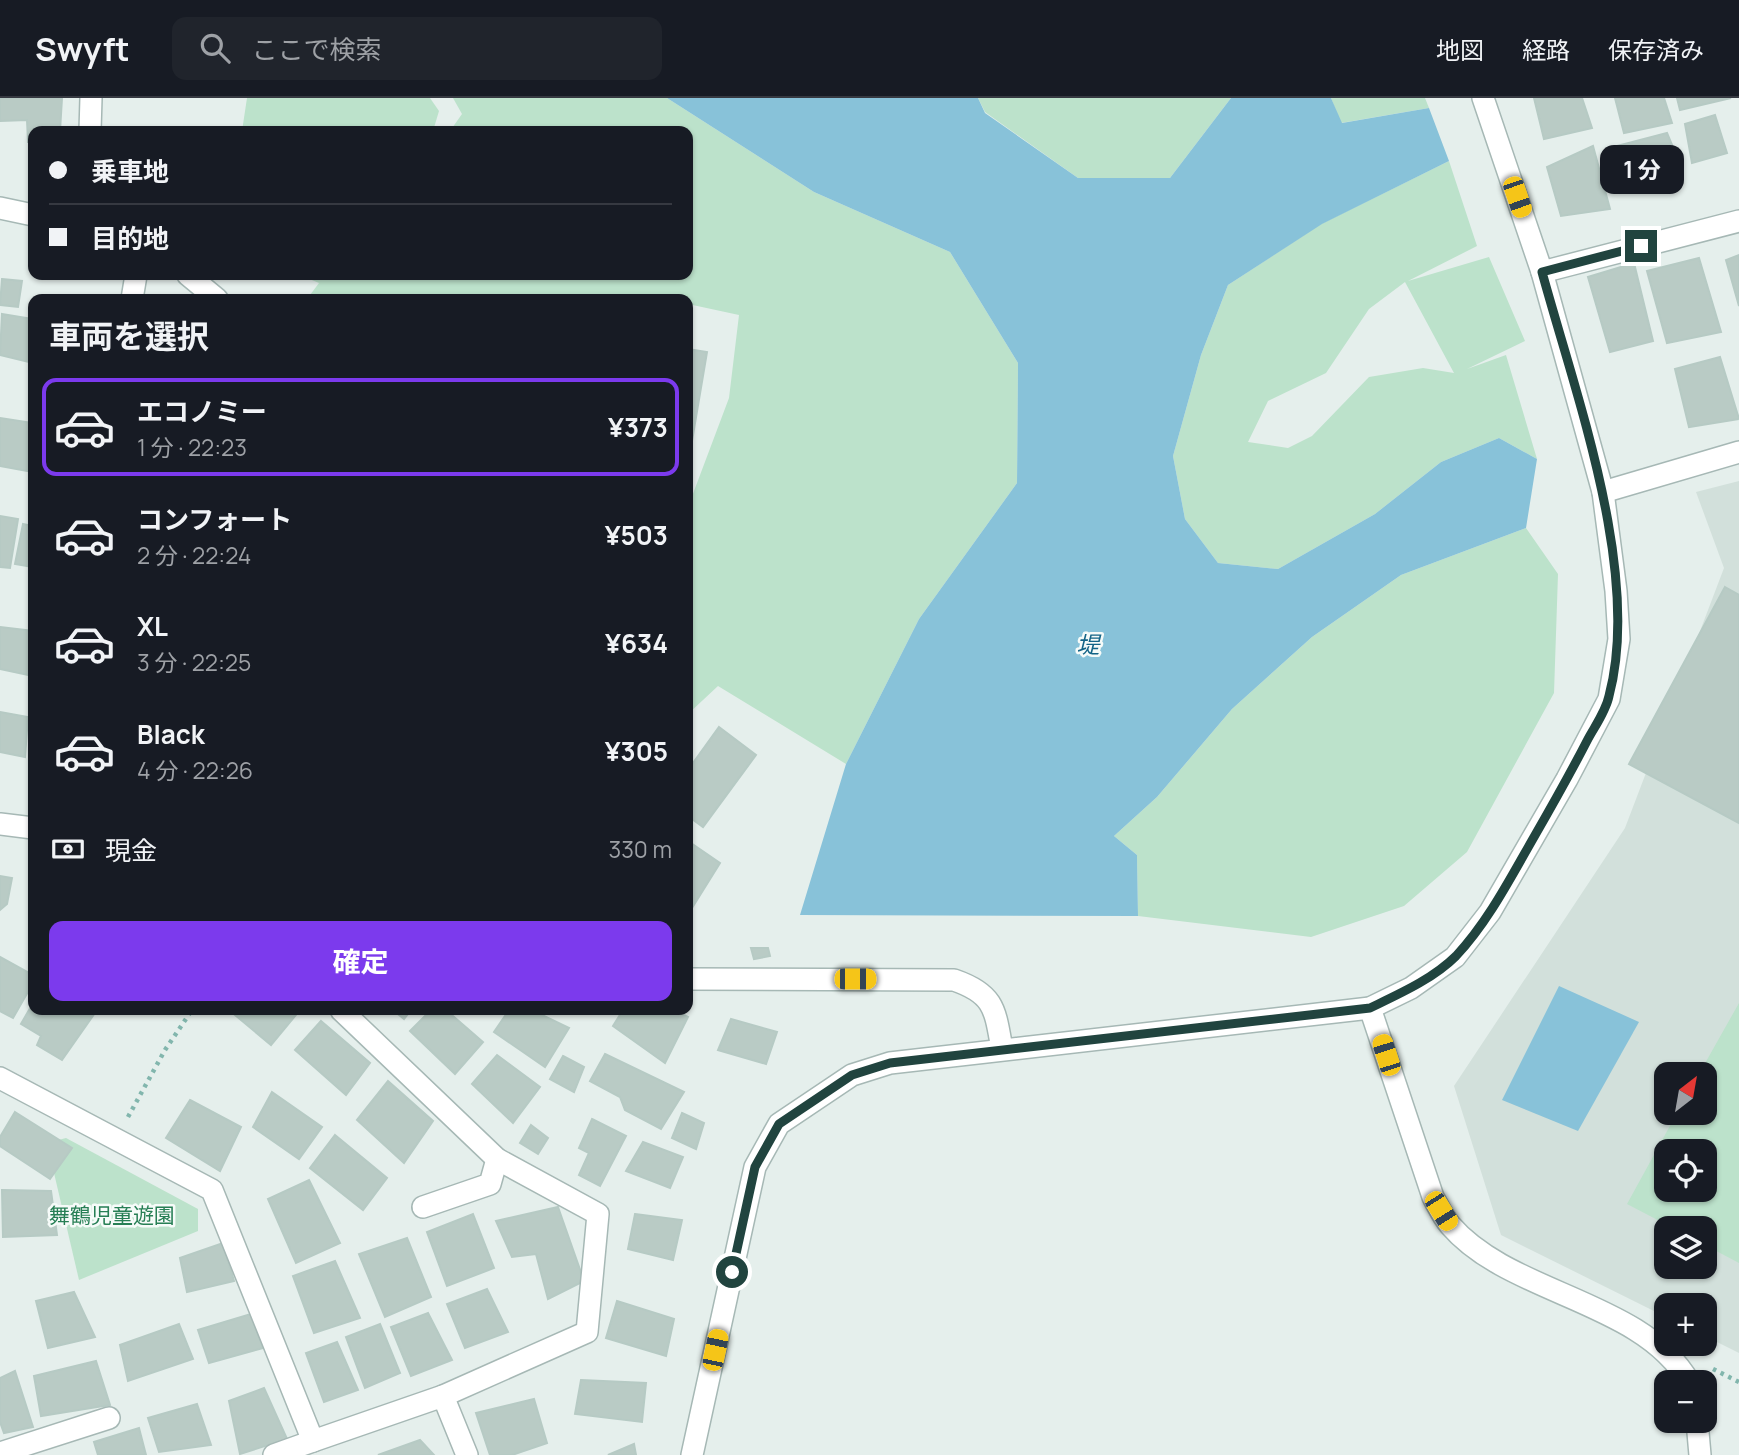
<!DOCTYPE html>
<html lang="ja">
<meta charset="utf-8">
<style>
:root{--surface:#171b24;--page:#20242c;--text:#f1f3f6;--muted:#9ea1a6;--line:#363941;--accent:#7c3aed}
body{margin:0;font-family:Manrope,"Noto Sans JP",sans-serif;background:var(--page);color:var(--text);height:100vh;display:flex;flex-direction:column;font-size:26px;white-space:nowrap}
*{box-sizing:border-box;margin:0}
p{font-size:23px;color:var(--muted)}
.icon{flex:none;width:38px;height:38px;fill:none;stroke:currentColor;stroke-width:2;stroke-linecap:round;stroke-linejoin:round}
.map{position:relative;flex:1;overflow:hidden}
.side{position:absolute;left:28px;top:196px;width:665px;height:721px;display:flex;flex-direction:column;background:var(--surface);border-radius:14px;box-shadow:0 2px 5px #0004}
.side>*{flex:none}
.hud{position:absolute;left:28px;top:28px;width:665px;height:154px;border-radius:14px;box-shadow:0 2px 5px #0004;display:grid;align-content:center;height:154px;padding:0 21px;background:var(--surface)}
.needle{width:46px;rotate:31deg}
.buttons{position:absolute;left:1654px;top:964px;display:grid;gap:14px}
.buttons a{display:grid;place-items:center;width:63px;height:63px;border-radius:14px;background:var(--surface);box-shadow:0 2px 5px #0004;font-size:35px}
.end{position:absolute;width:32px;height:32px;margin:-16px;border:9px solid #21443f;background:#fff;box-shadow:0 0 0 4px #fff}
.from{border-radius:50%}
.bubble{position:absolute;height:49px;border-radius:14px;background:var(--surface);box-shadow:0 2px 5px #0004;font-size:23px;font-weight:700;line-height:49px;text-align:center}
.car{position:absolute;width:21px;height:42px;margin:-21px -10px;border-radius:9px;box-shadow:0 0 5px 2px #0007;background:linear-gradient(#f5c518 24%,#345 0 40%,#f5c518 0 76%,#345 0 86%,#f5c518 0)}
.hud b{display:flex;align-items:center;gap:24px;height:66px;font-size:26px}
.hud b+b{border-top:2px solid var(--line)}
.hud i{width:18px;height:18px;background:var(--text)}
ul{padding:0;list-style:none}
li{display:flex;align-items:center;gap:21px;height:98px;margin:0 14px 10px;padding:0 7px;border:4px solid transparent;border-radius:14px}
li div{flex:1}
li b{display:block;font-size:26px}
li em{font-style:normal;font-weight:700}
li.current{border-color:var(--accent)}
li>.icon{width:63px;height:63px;stroke-width:1.5}
h2{padding:0 21px;font-size:32px;line-height:84px}
.pay{display:flex;align-items:center;gap:18px;height:77px;padding:0 21px;font-size:26px}
.pay p{margin-inline-start:auto}
.button{display:flex;gap:14px;margin-top:auto;padding:14px 21px}
.button a{flex:1;height:80px;border-radius:14px;background:var(--accent);color:#fff;font-size:28px;font-weight:700;line-height:80px;text-align:center}
header{display:flex;align-items:center;gap:42px;box-sizing:border-box;height:98px;padding:0 35px;background:var(--surface);border-bottom:2px solid var(--line)}
header strong{font-size:33px}
nav{display:flex;gap:38px;margin-inline-start:auto;font-size:24px}
.search{width:490px;height:63px;background:var(--page);display:flex;align-items:center;gap:18px;box-sizing:border-box;padding:0 24px;border-radius:14px;color:var(--muted);font-size:26px}
.map>svg:first-child{display:block}
.built{fill:#d2e0db;fill-rule:evenodd}
.green{fill:#bce2cb;fill-rule:evenodd}
.water{fill:#88c2d9}
.building{fill:#b9cbc5;stroke:#b6cac4;stroke-width:2}
.lines{fill:none;stroke-linecap:round;stroke-linejoin:round}
.street-casing{stroke:#a6b8b5;stroke-width:24}
.path{stroke:#82b6ad;stroke-width:4.5;stroke-dasharray:3.5 5;stroke-linecap:butt}
.street{stroke:#fff;stroke-width:21}
.route{stroke:#21443f;stroke-width:9}
.labels{text-anchor:middle;dominant-baseline:central;stroke-width:5;stroke-linejoin:round;paint-order:stroke}
.park-label{font-size:21px;fill:#277f55;stroke:#f6fbf9}
.water-label{font-size:23px;font-style:italic;fill:#146487;stroke:#f6fbf9}
</style>
<header>
<strong>Swyft</strong>
<div class="search"><svg class="icon" aria-label="search" viewBox="0 0 24 24"><circle cx="10" cy="10" r="6"/><path d="M15 15l6 6"/></svg>ここで検索</div>
<nav><a>地図</a><a>経路</a><a>保存済み</a></nav>
</header>
<div class="map">
<svg width="1739" height="1357" viewBox="0 0 1739 1357">
<rect width="100%" height="100%" fill="#e5efec"/>
<!-- built -->
<path class="built" d="M1739,383V1255L1705,1238L1704,1208H1666V1219L1501,1137L1454,988L1625,730L1724,470L1696,394ZM1666,976H1704V1015H1666ZM1666,1054H1704V1092H1666ZM1666,1130H1704V1169H1666Z"/>
<!-- green -->
<g class="green">
<polygon points="247,0 430,0 439,13 433,33 242,33"/>
<polygon points="453,0 667,0 814,94 950,154 1018,265 1017,385 919,521 846,666 718,588 688,616 688,409 729,300 739,217 688,206 688,201 307,201 319,185 300,177 688,177 688,33 450,33 462,16"/>
<polygon points="978,0 1231,0 1170,80 1078,80 985,14"/>
<polygon points="1331,0 1425,0 1429,10 1341,25"/>
<path d="M1449,63L1477,148L1408,183L1489,159L1525,243L1467,271L1506,257L1537,361L1499,340L1441,364L1375,416L1278,471L1218,465L1185,421L1173,358L1201,257L1228,187L1321,126ZM1405,184L1454,275L1423,270L1369,279L1312,338L1288,350L1248,344L1268,303L1326,275L1369,211Z"/>
<polygon points="1526,430 1558,476 1554,595 1467,754 1404,808 1311,839 1138,818 1137,757 1114,738 1157,699 1232,611 1312,539 1401,477"/>
<path d="M1739,905V1165L1705,1147L1704,1130H1673L1627,1106L1677,1015H1704V976H1699ZM1666,1054H1704V1092H1666Z"/>
<polygon points="66,1040 198,1111 198,1133 79,1182 47,1045"/>
</g>
<!-- water -->
<g class="water">
<polygon points="667,0 978,0 985,15 1078,80 1170,80 1231,0 1331,0 1342,25 1429,10 1449,63 1322,126 1228,187 1201,257 1173,358 1185,421 1218,465 1278,471 1375,416 1441,364 1499,340 1537,361 1526,430 1401,477 1312,539 1232,611 1157,699 1114,738 1137,757 1138,818 800,817 846,666 919,521 1017,385 1018,265 950,154 814,94"/>
<polygon points="1559,888 1639,924 1578,1033 1502,1002"/>
</g>
<!-- building -->
<g class="building">
<polygon points="0,0 62,0 60,33 33,33 33,44 28,44 27,22 0,23"/>
<polygon points="1534,0 1582,0 1592,30 1544,41"/>
<polygon points="1615,0 1664,0 1672,25 1624,35"/>
<polygon points="1677,0 1731,0 1680,12"/>
<polygon points="1715,17 1727,55 1692,65 1685,26"/>
<polygon points="1667,35 1680,66 1621,77 1617,48"/>
<polygon points="1593,48 1610,111 1561,118 1547,69"/>
<polygon points="1739,157 1739,208 1726,162"/>
<polygon points="1699,160 1721,234 1667,245 1647,173"/>
<polygon points="1634,165 1653,243 1610,254 1588,179"/>
<polygon points="2,181 22,183 18,209 0,207"/>
<polygon points="2,216 33,221 33,265 0,257"/>
<polygon points="688,251 707,254 692,343 688,342"/>
<polygon points="1720,259 1739,321 1689,329 1675,271"/>
<polygon points="0,320 33,325 33,374 0,368"/>
<polygon points="0,418 18,421 10,470 0,469"/>
<polygon points="23,426 33,428 33,469 15,466"/>
<polygon points="1725,489 1739,497 1739,725 1629,666"/>
<polygon points="0,529 33,533 33,578 0,571"/>
<polygon points="0,614 28,619 25,659 0,654"/>
<polygon points="719,629 756,657 703,729 688,718 688,672"/>
<polygon points="688,743 720,765 692,810 688,808"/>
<polygon points="0,778 12,780 7,806 0,812"/>
<polygon points="751,850 768,850 770,858 754,861"/>
<polygon points="0,859 33,877 33,885 13,920 0,913"/>
<polygon points="33,905 33,912 97,912 62,962 37,947 41,938 21,926"/>
<polygon points="229,912 300,912 271,947"/>
<polygon points="393,912 411,912 404,921"/>
<polygon points="431,912 446,912 483,944 455,976 410,933"/>
<polygon points="623,912 674,912 688,919 665,965 613,928"/>
<polygon points="507,915 538,915 569,930 545,969 494,934"/>
<polygon points="731,921 777,934 766,966 718,952"/>
<polygon points="321,923 370,965 346,997 295,952"/>
<polygon points="605,956 684,994 661,1031 625,1012 620,999 590,983"/>
<polygon points="497,957 540,989 513,1025 472,986"/>
<polygon points="563,958 584,969 574,994 550,981"/>
<polygon points="388,983 433,1023 404,1065 357,1022"/>
<polygon points="272,994 322,1029 299,1061 253,1029"/>
<polygon points="190,1002 241,1029 220,1073 166,1040"/>
<polygon points="15,1014 72,1050 50,1081 0,1048 0,1039"/>
<polygon points="682,1015 704,1025 696,1051 672,1040"/>
<polygon points="592,1021 626,1038 600,1088 579,1077 589,1055 579,1050"/>
<polygon points="531,1027 548,1040 538,1056 520,1045"/>
<polygon points="335,1037 387,1080 363,1112 310,1070"/>
<polygon points="643,1044 683,1059 670,1090 626,1073"/>
<polygon points="309,1082 340,1145 296,1165 268,1101"/>
<polygon points="2,1092 51,1093 57,1137 3,1139"/>
<polygon points="558,1109 584,1183 548,1201 536,1156 512,1159 496,1123"/>
<polygon points="473,1116 494,1170 447,1188 427,1134"/>
<polygon points="635,1116 682,1122 673,1162 628,1151"/>
<polygon points="407,1140 431,1199 385,1219 359,1156"/>
<polygon points="223,1145 234,1183 187,1194 180,1160"/>
<polygon points="335,1163 360,1220 314,1235 293,1178"/>
<polygon points="487,1191 508,1234 465,1250 447,1206"/>
<polygon points="74,1194 95,1239 48,1250 36,1203"/>
<polygon points="617,1203 674,1221 666,1258 606,1240"/>
<polygon points="428,1215 452,1262 411,1278 391,1229"/>
<polygon points="251,1216 263,1250 209,1265 198,1232"/>
<polygon points="179,1226 193,1261 128,1283 120,1247"/>
<polygon points="380,1226 400,1275 365,1290 346,1239"/>
<polygon points="337,1244 358,1292 324,1304 306,1255"/>
<polygon points="96,1263 110,1307 41,1318 34,1278"/>
<polygon points="15,1273 33,1329 4,1335 0,1324 0,1280"/>
<polygon points="581,1282 646,1285 642,1324 575,1316"/>
<polygon points="264,1290 287,1341 240,1356 229,1303"/>
<polygon points="534,1301 547,1345 512,1357 490,1357 476,1315"/>
<polygon points="197,1306 211,1347 159,1354 148,1320"/>
<polygon points="139,1330 146,1357 98,1357 94,1344"/>
<polygon points="420,1342 434,1357 378,1357"/>
<polygon points="634,1346 636,1357 608,1357"/>
</g>
<g class="lines">
<defs>
<g id="street">
<polyline points="90,33 91,0"/>
<polyline points="0,110 33,117"/>
<polyline points="1542,174 1739,123"/>
<polyline points="188,177 217,201"/>
<polyline points="132,201 136,177"/>
<polyline points="1603,394 1739,354"/>
<polyline points="0,726 33,730"/>
<path d="M688,881L954,882C995,896 995,912 1002,951"/>
<path d="M1370,910L1433,1099C1438,1108 1443,1119 1450,1127C1510,1197 1642,1202 1689,1284"/>
<polyline points="341,912 497,1061 598,1116 587,1234 443,1298"/>
<polyline points="0,980 212,1092 313,1343 443,1298 467,1357"/>
<polyline points="423,1109 490,1086 497,1061"/>
<polyline points="1697,1323 1700,1357"/>
<polyline points="0,1355 109,1320"/>
<polyline points="274,1357 313,1343"/>
<polyline points="692,1357 755,1069 779,1026 852,977 890,965 1370,910 1411,890 1455,859 1490,814 1567,681 1609,601 1619,541 1616,493 1603,394 1542,174 1483,0"/>
</g>
</defs>
<!-- street casing -->
<use href="#street" class="street-casing"/>
<!-- path -->
<g class="path">
<polyline points="128,1019 165,952 192,912"/>
<polyline points="1713,1271 1739,1284"/>
</g>
<!-- street -->
<use href="#street" class="street"/>
</g>
<g class="lines">
<!-- route -->
<path class="route" d="M732,1174L755,1069L779,1026L852,977L890,965L1370,910C1399,896 1433,881 1456,858C1488,824 1511,779 1534,739C1553,706 1571,674 1588,641C1595,628 1606,613 1609,598C1642,475 1575,295 1542,174L1641,148"/>
</g>
<g class="labels">
<!-- park labels -->
<g class="park-label">
<text x="112" y="1117">舞鶴児童遊園</text>
</g>
<!-- water labels -->
<g class="water-label">
<text x="1088" y="546">堤</text>
</g>
</g>
</svg>
<div class="buttons">
<a><svg class="needle" viewBox="-14 -14 28 28"><path d="M0-13l5 13h-10z" fill="#e53935"/><path d="M0 13l5-13h-10z" fill="#9ea1a6"/></svg></a>
<a><svg class="icon" aria-label="locate" viewBox="0 0 24 24"><circle cx="12" cy="12" r="6"/><path d="M12 2v4M12 18v4M2 12h4M18 12h4"/></svg></a>
<a><svg class="icon" aria-label="layers" viewBox="0 0 24 24"><path d="M12 4l9 5-9 5-9-5zM3 14l9 5 9-5"/></svg></a>
<a>+</a>
<a>−</a>
</div>
<i class="end from" style="left:732px;top:1174px"></i>
<i class="end" style="left:1641px;top:148px"></i>
<div class="bubble" style="left:1600px;top:47px;width:84px">1 分</div>
<i class="car" style="left:1517px;top:99px;rotate:161deg"></i>
<i class="car" style="left:855px;top:881px;rotate:90deg"></i>
<i class="car" style="left:1386px;top:957px;rotate:342deg"></i>
<i class="car" style="left:1441px;top:1113px;rotate:148deg"></i>
<i class="car" style="left:715px;top:1252px;rotate:12deg"></i>
<div class="hud">
<b><i class="from"></i>乗車地</b>
<b><i></i>目的地</b>
</div>
<section class="side">
<h2>車両を選択</h2>
<ul>
<li class="current"><svg class="icon" aria-label="car" viewBox="0 0 24 24"><path d="M5 17H2v-5l4-1 3-4h7l3 4 3 1v5h-3M9 17h6M6 11h13"/><circle cx="7" cy="17" r="2"/><circle cx="17" cy="17" r="2"/></svg><div><b>エコノミー</b><p>1 分 · 22:23</p></div><em>¥373</em></li>
<li><svg class="icon" aria-label="car" viewBox="0 0 24 24"><path d="M5 17H2v-5l4-1 3-4h7l3 4 3 1v5h-3M9 17h6M6 11h13"/><circle cx="7" cy="17" r="2"/><circle cx="17" cy="17" r="2"/></svg><div><b>コンフォート</b><p>2 分 · 22:24</p></div><em>¥503</em></li>
<li><svg class="icon" aria-label="car" viewBox="0 0 24 24"><path d="M5 17H2v-5l4-1 3-4h7l3 4 3 1v5h-3M9 17h6M6 11h13"/><circle cx="7" cy="17" r="2"/><circle cx="17" cy="17" r="2"/></svg><div><b>XL</b><p>3 分 · 22:25</p></div><em>¥634</em></li>
<li><svg class="icon" aria-label="car" viewBox="0 0 24 24"><path d="M5 17H2v-5l4-1 3-4h7l3 4 3 1v5h-3M9 17h6M6 11h13"/><circle cx="7" cy="17" r="2"/><circle cx="17" cy="17" r="2"/></svg><div><b>Black</b><p>4 分 · 22:26</p></div><em>¥305</em></li>
</ul>
<div class="pay"><svg class="icon" aria-label="cash" viewBox="0 0 24 24"><path d="M3 7h18v10H3z"/><circle cx="12" cy="12" r="2"/></svg>現金<p>330 m</p></div>
<div class="button"><a>確定</a></div>
</section>
</div>
